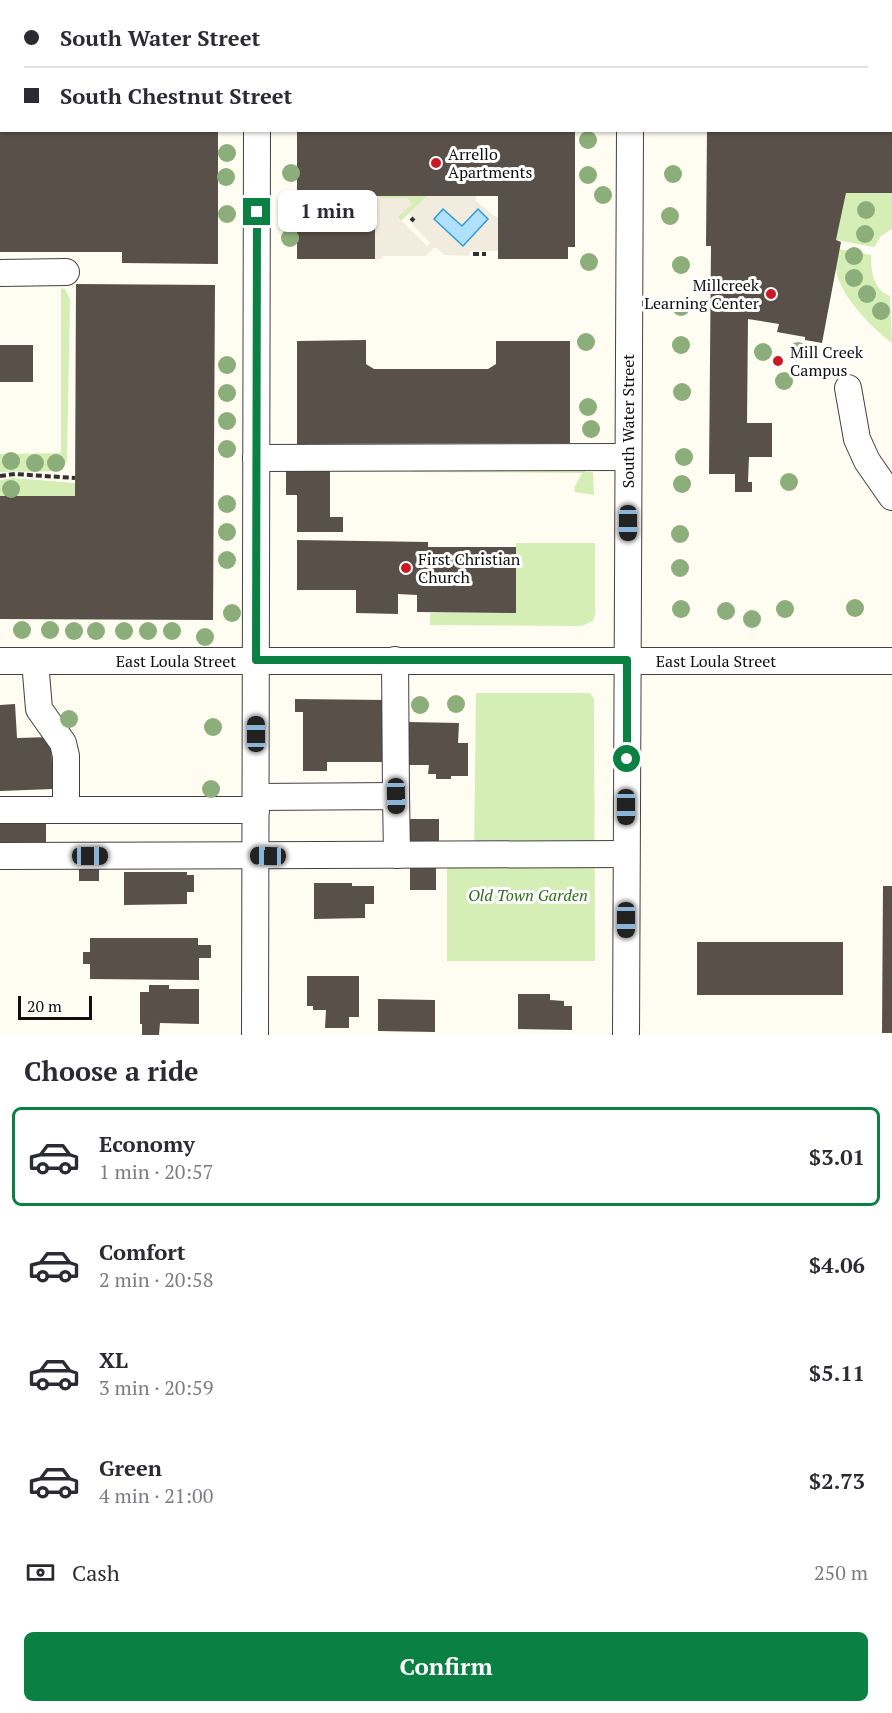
<!DOCTYPE html>
<meta charset="utf-8">
<style>
:root{--surface:#fff;--page:#f2f2f3;--text:#2b2b33;--muted:#7c7c81;--line:#e1e1e2;--accent:#0b8043}
body{margin:0;font-family:"PT Serif",serif;background:var(--page);color:var(--text);height:100vh;display:flex;flex-direction:column;font-size:22px;white-space:nowrap}
*{box-sizing:border-box;margin:0}
p{font-size:20px;color:var(--muted)}
.icon{flex:none;width:33px;height:33px;fill:none;stroke:currentColor;stroke-width:2;stroke-linecap:round;stroke-linejoin:round}
.map{position:relative;height:1035px;overflow:hidden}
.side{display:flex;flex-direction:column;background:var(--surface);flex:1}
.side>*{flex:none}
.top-card{position:absolute;left:0px;top:0px;width:892px;height:132px;box-shadow:0 2px 4px #0004;display:grid;align-content:center;height:132px;padding:0 24px;background:var(--surface)}
.scale{position:absolute;left:18px;bottom:15px;width:74px;box-sizing:border-box;padding-left:6px;border:3px solid #0f0f0f;border-top:0;font-size:16px;line-height:21px;white-space:nowrap;color:#0f0f0f;-webkit-text-stroke:4px #fff;paint-order:stroke}
.end{position:absolute;width:27px;height:27px;margin:-14px;border:8px solid #0b8043;background:#fff;box-shadow:0 0 0 3px #fff}
.from{border-radius:50%}
.bubble{position:absolute;height:42px;border-radius:9px;background:var(--surface);box-shadow:0 2px 4px #0004;font-size:20px;font-weight:700;line-height:42px;text-align:center}
.car{position:absolute;width:18px;height:36px;margin:-18px -9px;border-radius:8px;box-shadow:0 0 4px 2px #0007;background:linear-gradient(#222 24%,#8ab4d8 0 40%,#222 0 76%,#8ab4d8 0 86%,#222 0)}
.top-card b{display:flex;align-items:center;gap:21px;height:57px;font-size:22px}
.top-card b+b{border-top:2px solid var(--line)}
.top-card i{width:15px;height:15px;background:var(--text)}
ul{padding:0;list-style:none}
li{display:flex;align-items:center;gap:18px;height:99px;margin:0 12px 9px;padding:0 12px;border:3px solid transparent;border-radius:9px}
li div{flex:1}
li b{display:block;font-size:22px}
li em{font-style:normal;font-weight:700}
li.selected{border-color:var(--accent)}
li>.icon{width:54px;height:54px;stroke-width:1.5}
h2{padding:0 24px;font-size:27px;line-height:72px}
.pay{display:flex;align-items:center;gap:15px;height:66px;padding:0 24px;font-size:22px}
.pay p{margin-inline-start:auto}
.primary-button{display:flex;gap:12px;margin-top:auto;padding:12px 24px}
.primary-button a{flex:1;height:69px;border-radius:9px;background:var(--accent);color:#fff;font-size:24px;font-weight:700;line-height:69px;text-align:center}
.map>svg:first-child{display:block}
.green{fill:#d4eeb6}
.plaza{fill:#f1ecde}
.water{fill:#b0e1fc;stroke:#309ada;stroke-width:1.5}
.building{fill:#59504a}
.lines{fill:none;stroke-linecap:round;stroke-linejoin:round}
.minor-casing{stroke:#424242;stroke-width:28}
.path{stroke:#313131;stroke-width:4;stroke-dasharray:6 3;stroke-linecap:butt}
.minor{stroke:#fff;stroke-width:26}
.tree{fill:#8bae7a}
.route{stroke:#0b8043;stroke-width:8}
.poi-dot{fill:#cd1925;stroke:#fff;stroke-width:2}
.labels{text-anchor:middle;dominant-baseline:central;stroke-width:6;stroke-linejoin:round;paint-order:stroke}
.poi-label{font-size:16px;fill:#0f0f0f;stroke:#fff;text-anchor:start}
.street-label{font-size:16px;fill:#0f0f0f;stroke:#fff}
.park-label{font-size:16px;font-style:italic;fill:#2c6e18;stroke:#fff}
</style>
<div class="map">
<svg width="892" height="1035" viewBox="0 0 892 1035">
<rect width="100%" height="100%" fill="#fffcf1"/>
<!-- green -->
<g class="green">
<polygon points="846,193 892,193 892,229 881,236 874,247 836,240"/>
<polygon points="378,196 427,196 401,221"/>
<path d="M839,249L871,255C871,270 873,290 890,296L892,343C873,329 837,293 836,268C836,262 838,255 839,249Z"/>
<path d="M61,288L65,289L70,299L67,460L63,469C42,474 21,470 0,472V454L61,453Z"/>
<polygon points="410,468 587,468 585,472 593,472 594,495 575,492 574,488 582,473 413,472"/>
<polygon points="13,478 75,483 75,496 0,496 0,480"/>
<polygon points="516,543 595,543 595,614 593,621 581,626 430,625 430,613 515,613"/>
<polygon points="476,693 590,693 594,699 595,961 447,961 447,860 474,859"/>
</g>
<!-- plaza -->
<polygon class="plaza" points="375,196 381,198 407,198 412,204 398,217 427,246 430,243 411,223 415,220 409,214 427,196 476,196 476,201 494,216 498,217 498,251 470,251 469,256 444,255 435,247 426,256 382,256 382,259 375,259"/>
<!-- water -->
<polygon class="water" points="443,209 462,226 478,209 488,219 463,246 434,219"/>
<!-- building -->
<g class="building">
<polygon points="0,130 218,130 218,264 122,263 122,252 0,252"/>
<polygon points="297,130 575,130 575,247 568,247 568,259 498,259 498,196 375,196 375,259 297,259"/>
<polygon points="707,130 892,130 892,193 846,193 836,240 841,242 822,343 805,340 805,337 777,332 779,324 748,319 747,423 772,423 772,457 749,457 748,482 752,482 752,492 735,492 735,474 709,474 711,246 706,246"/>
<polygon points="76,284 215,285 213,620 0,619 0,496 75,496"/>
<polygon points="366,340 366,364 374,369 488,369 496,364 496,341 570,341 570,443 297,444 297,341"/>
<rect x="0" y="345" width="33" height="37"/>
<polygon points="286,466 330,466 330,517 343,517 343,532 297,532 297,495 286,495"/>
<polygon points="297,540 428,542 428,547 516,547 516,613 417,612 417,595 398,594 398,614 356,613 356,590 297,590"/>
<polygon points="295,699 386,700 386,762 327,762 327,771 303,771 303,712 295,712"/>
<polygon points="15,704 17,738 51,737 53,789 0,791 0,705"/>
<polygon points="409,722 459,723 458,743 468,743 468,776 451,776 451,779 436,779 436,774 428,774 429,765 409,765"/>
<rect x="410" y="819" width="29" height="23"/>
<polygon points="0,821 46,822 46,847 0,846"/>
<rect x="410" y="860" width="26" height="30"/>
<rect x="79" y="863" width="20" height="18"/>
<polygon points="124,872 187,872 187,875 194,875 194,892 187,892 187,904 124,905"/>
<polygon points="314,883 352,883 352,886 374,886 374,904 365,904 365,918 314,919"/>
<polygon points="883,886 892,886 892,1033 882,1033"/>
<polygon points="90,938 198,938 198,945 211,945 211,958 199,958 199,980 90,979 90,964 83,964 83,952 90,952"/>
<rect x="697" y="942" width="146" height="53"/>
<polygon points="307,976 359,976 359,1017 349,1017 349,1028 325,1028 326,1010 313,1010 313,1006 307,1006"/>
<polygon points="149,985 169,985 169,989 199,989 199,1024 160,1023 159,1035 142,1035 142,1024 140,1024 140,992 149,992"/>
<polygon points="518,994 550,994 550,1000 564,1001 564,1006 572,1006 572,1030 518,1029"/>
<polygon points="378,999 435,1000 435,1032 378,1031"/>
</g>
<g class="lines">
<defs>
<g id="minor">
<polyline points="630,0 630,2"/>
<polyline points="800,0 800,2"/>
<polyline points="257,2 257,0"/>
<polyline points="0,69 2,69"/>
<polyline points="891,70 892,70"/>
<polyline points="0,273 66,272"/>
<polyline points="848,388 857,439 867,461 892,497"/>
<polyline points="256,458 628,457"/>
<polyline points="395,660 396,796"/>
<polyline points="0,661 892,661"/>
<polyline points="35,661 39,709 63,743 66,756 66,809"/>
<polyline points="256,797 396,796 397,855"/>
<polyline points="0,810 256,810"/>
<polyline points="0,856 626,854"/>
<polyline points="255,1035 257,130"/>
<polyline points="626,1035 630,130"/>
</g>
</defs>
<!-- minor casing -->
<use href="#minor" class="minor-casing"/>
<!-- path -->
<g class="path">
<polyline points="411,218 414,221"/>
<polyline points="473,254 486,254"/>
<polyline points="0,476 15,474 75,478"/>
</g>
<!-- minor -->
<use href="#minor" class="minor"/>
</g>
<!-- trees -->
<g class="tree">
<circle cx="588" cy="140" r="9"/>
<circle cx="227" cy="153" r="9"/>
<circle cx="291" cy="173" r="9"/>
<circle cx="673" cy="174" r="9"/>
<circle cx="588" cy="175" r="9"/>
<circle cx="226" cy="177" r="9"/>
<circle cx="603" cy="195" r="9"/>
<circle cx="290" cy="206" r="9"/>
<circle cx="866" cy="210" r="9"/>
<circle cx="227" cy="214" r="9"/>
<circle cx="670" cy="216" r="9"/>
<circle cx="865" cy="234" r="9"/>
<circle cx="290" cy="238" r="9"/>
<circle cx="854" cy="256" r="9"/>
<circle cx="589" cy="262" r="9"/>
<circle cx="681" cy="265" r="9"/>
<circle cx="854" cy="278" r="9"/>
<circle cx="867" cy="294" r="9"/>
<circle cx="681" cy="307" r="9"/>
<circle cx="881" cy="311" r="9"/>
<circle cx="586" cy="342" r="9"/>
<circle cx="681" cy="345" r="9"/>
<circle cx="798" cy="351" r="9"/>
<circle cx="763" cy="352" r="9"/>
<circle cx="227" cy="365" r="9"/>
<circle cx="784" cy="381" r="9"/>
<circle cx="682" cy="392" r="9"/>
<circle cx="227" cy="393" r="9"/>
<circle cx="588" cy="407" r="9"/>
<circle cx="227" cy="421" r="9"/>
<circle cx="591" cy="429" r="9"/>
<circle cx="227" cy="449" r="9"/>
<circle cx="684" cy="457" r="9"/>
<circle cx="11" cy="461" r="9"/>
<circle cx="35" cy="463" r="9"/>
<circle cx="56" cy="463" r="9"/>
<circle cx="789" cy="482" r="9"/>
<circle cx="682" cy="484" r="9"/>
<circle cx="11" cy="489" r="9"/>
<circle cx="227" cy="504" r="9"/>
<circle cx="227" cy="532" r="9"/>
<circle cx="680" cy="534" r="9"/>
<circle cx="227" cy="560" r="9"/>
<circle cx="680" cy="568" r="9"/>
<circle cx="855" cy="608" r="9"/>
<circle cx="681" cy="609" r="9"/>
<circle cx="785" cy="609" r="9"/>
<circle cx="726" cy="611" r="9"/>
<circle cx="232" cy="613" r="9"/>
<circle cx="752" cy="619" r="9"/>
<circle cx="22" cy="630" r="9"/>
<circle cx="50" cy="630" r="9"/>
<circle cx="74" cy="631" r="9"/>
<circle cx="96" cy="631" r="9"/>
<circle cx="124" cy="631" r="9"/>
<circle cx="148" cy="631" r="9"/>
<circle cx="172" cy="631" r="9"/>
<circle cx="205" cy="637" r="9"/>
<circle cx="456" cy="704" r="9"/>
<circle cx="420" cy="705" r="9"/>
<circle cx="69" cy="719" r="9"/>
<circle cx="213" cy="727" r="9"/>
<circle cx="211" cy="789" r="9"/>
</g>
<g class="lines">
<!-- route -->
<polyline class="route" points="257,212 256,660 627,660 627,759"/>
</g>
<!-- markers -->
<g class="poi-dot">
<circle cx="436" cy="163" r="6"/>
<circle cx="771" cy="294" r="6"/>
<circle cx="778" cy="361" r="6"/>
<circle cx="406" cy="568" r="6"/>
</g>
<g class="labels">
<!-- poi labels -->
<g class="poi-label">
<text x="448" y="154">Arrello<tspan x="448" dy="18">Apartments</tspan></text>
<text x="759" y="285" text-anchor="end">Millcreek<tspan x="759" dy="18">Learning Center</tspan></text>
<text x="790" y="352">Mill Creek<tspan x="790" dy="18">Campus</tspan></text>
<text x="418" y="559">First Christian<tspan x="418" dy="18">Church</tspan></text>
</g>
<!-- street labels -->
<g class="street-label">
<text transform="translate(628 421) rotate(-90)">South Water Street</text>
<text x="176" y="661">East Loula Street</text>
<text x="716" y="661">East Loula Street</text>
</g>
<!-- park labels -->
<g class="park-label">
<text x="528" y="895">Old Town Garden</text>
</g>
</g>
</svg>
<div class="scale">20 m</div>
<i class="end from" style="left:627px;top:759px"></i>
<i class="end" style="left:257px;top:212px"></i>
<div class="bubble" style="left:278px;top:190px;width:99px">1 min</div>
<i class="car" style="left:628px;top:523px;rotate:180deg"></i>
<i class="car" style="left:256px;top:734px;rotate:0deg"></i>
<i class="car" style="left:396px;top:796px;rotate:179deg"></i>
<i class="car" style="left:626px;top:807px;rotate:180deg"></i>
<i class="car" style="left:90px;top:856px;rotate:90deg"></i>
<i class="car" style="left:268px;top:856px;rotate:271deg"></i>
<i class="car" style="left:626px;top:920px;rotate:180deg"></i>
<div class="top-card">
<b><i class="from"></i>South Water Street</b>
<b><i></i>South Chestnut Street</b>
</div>
</div>
<section class="side">
<h2>Choose a ride</h2>
<ul>
<li class="selected"><svg class="icon" aria-label="car" viewBox="0 0 24 24"><path d="M5 17H2v-5l4-1 3-4h7l3 4 3 1v5h-3M9 17h6M6 11h13"/><circle cx="7" cy="17" r="2"/><circle cx="17" cy="17" r="2"/></svg><div><b>Economy</b><p>1 min · 20:57</p></div><em>$3.01</em></li>
<li><svg class="icon" aria-label="car" viewBox="0 0 24 24"><path d="M5 17H2v-5l4-1 3-4h7l3 4 3 1v5h-3M9 17h6M6 11h13"/><circle cx="7" cy="17" r="2"/><circle cx="17" cy="17" r="2"/></svg><div><b>Comfort</b><p>2 min · 20:58</p></div><em>$4.06</em></li>
<li><svg class="icon" aria-label="car" viewBox="0 0 24 24"><path d="M5 17H2v-5l4-1 3-4h7l3 4 3 1v5h-3M9 17h6M6 11h13"/><circle cx="7" cy="17" r="2"/><circle cx="17" cy="17" r="2"/></svg><div><b>XL</b><p>3 min · 20:59</p></div><em>$5.11</em></li>
<li><svg class="icon" aria-label="car" viewBox="0 0 24 24"><path d="M5 17H2v-5l4-1 3-4h7l3 4 3 1v5h-3M9 17h6M6 11h13"/><circle cx="7" cy="17" r="2"/><circle cx="17" cy="17" r="2"/></svg><div><b>Green</b><p>4 min · 21:00</p></div><em>$2.73</em></li>
</ul>
<div class="pay"><svg class="icon" aria-label="cash" viewBox="0 0 24 24"><path d="M3 7h18v10H3z"/><circle cx="12" cy="12" r="2"/></svg>Cash<p>250 m</p></div>
<div class="primary-button"><a>Confirm</a></div>
</section>
